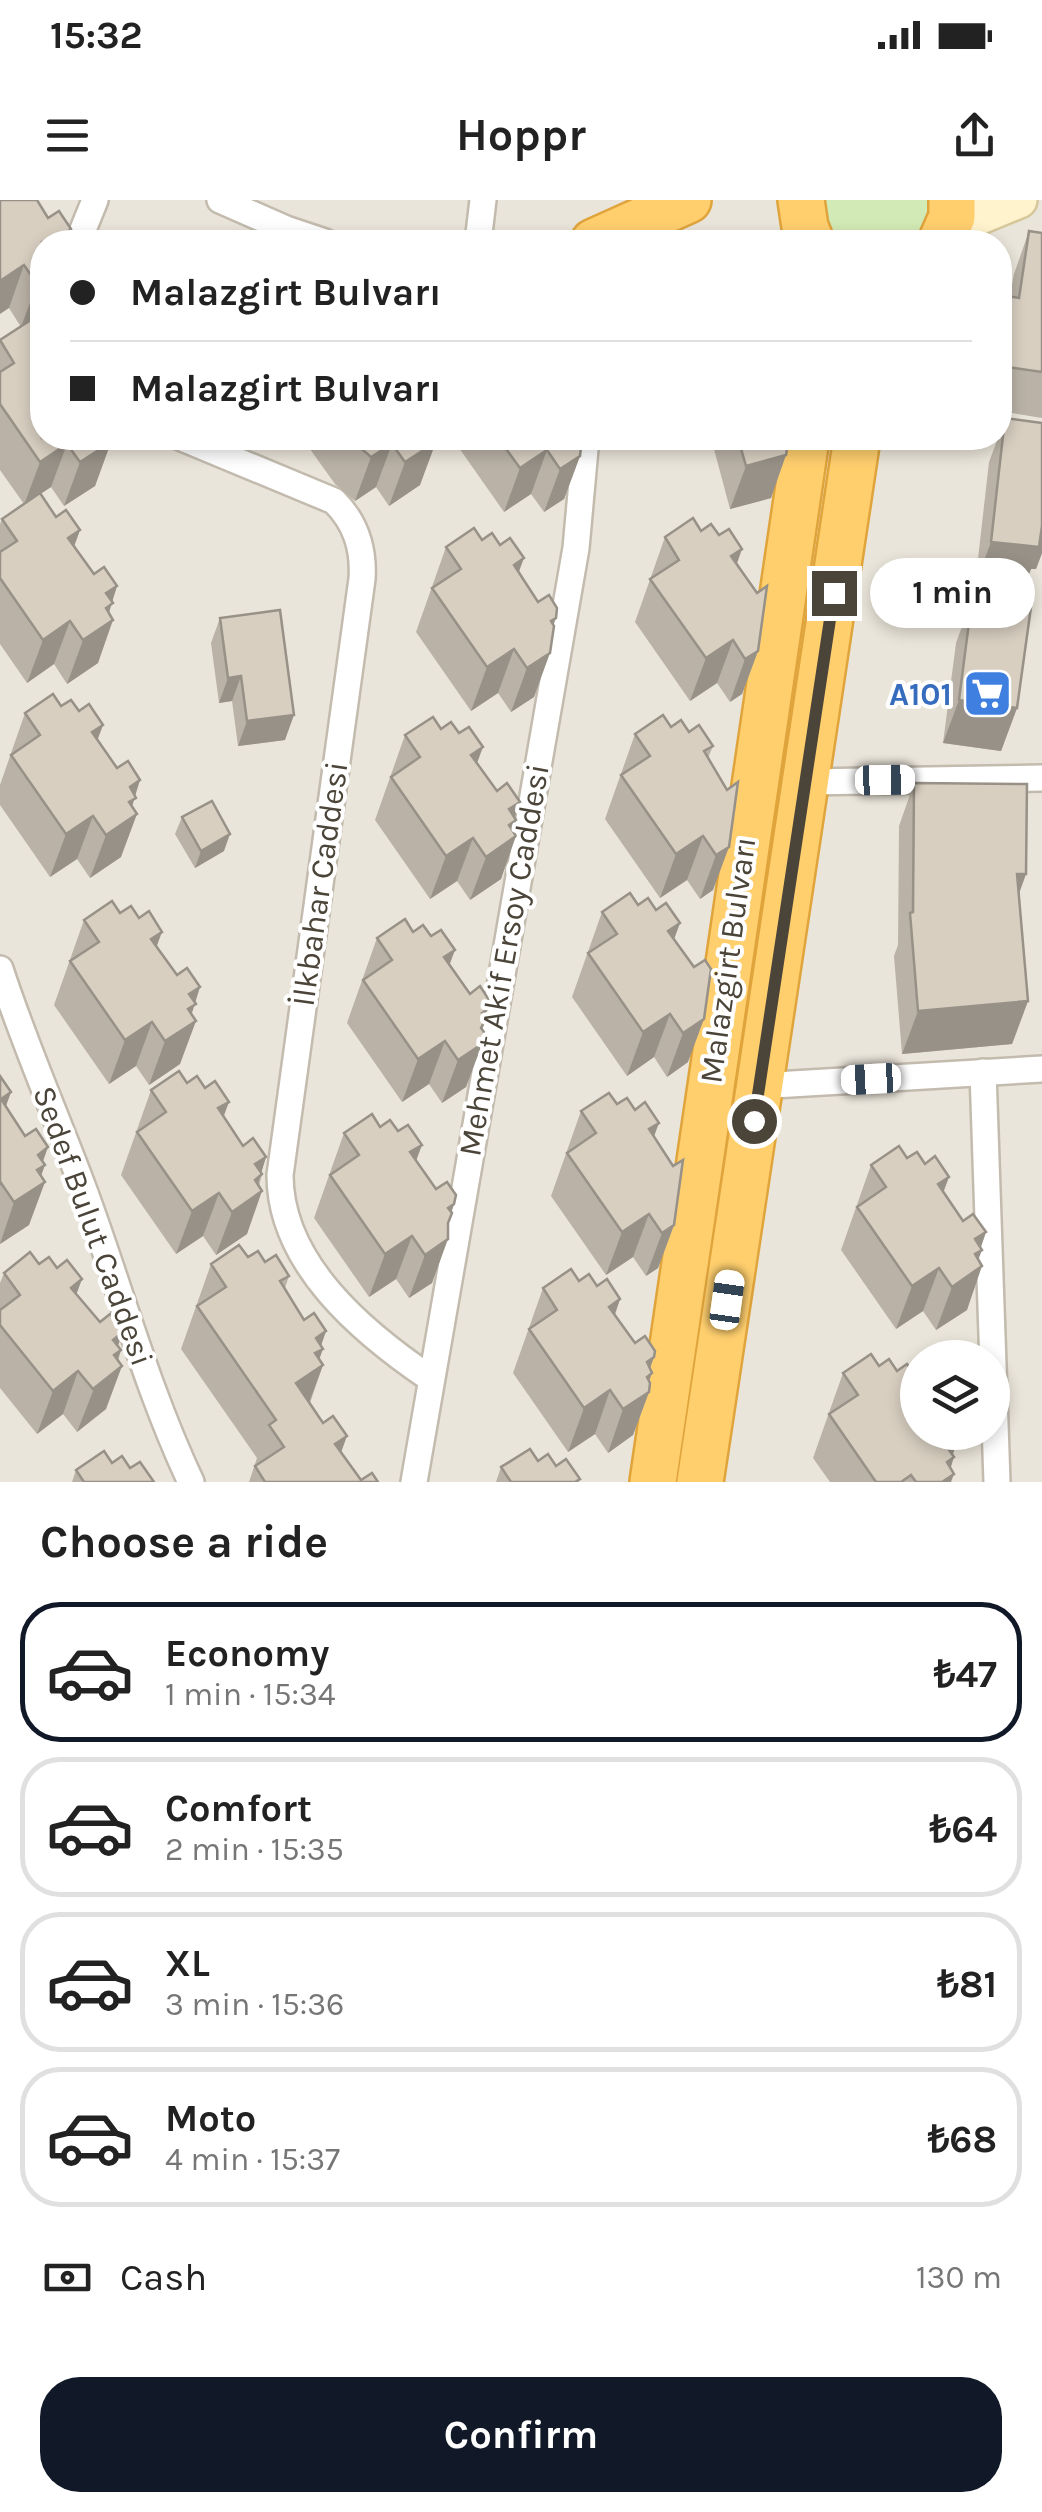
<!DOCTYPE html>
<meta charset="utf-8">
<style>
:root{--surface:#fff;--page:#f6f6f6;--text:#222;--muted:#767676;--line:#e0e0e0;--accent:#111827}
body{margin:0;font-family:Karla,sans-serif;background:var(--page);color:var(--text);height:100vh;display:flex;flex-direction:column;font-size:38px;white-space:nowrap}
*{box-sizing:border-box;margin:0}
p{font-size:32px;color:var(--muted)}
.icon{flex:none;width:55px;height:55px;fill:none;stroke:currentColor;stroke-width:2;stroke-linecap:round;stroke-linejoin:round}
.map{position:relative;height:1282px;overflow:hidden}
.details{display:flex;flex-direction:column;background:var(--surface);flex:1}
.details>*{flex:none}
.banner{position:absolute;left:30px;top:30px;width:982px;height:220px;border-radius:40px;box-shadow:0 5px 15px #0003;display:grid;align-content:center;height:220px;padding:0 40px;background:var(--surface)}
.controls{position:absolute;left:900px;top:1140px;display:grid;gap:20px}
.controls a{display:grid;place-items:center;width:110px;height:110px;border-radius:50%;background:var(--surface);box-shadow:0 5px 15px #0003;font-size:50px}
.end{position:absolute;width:45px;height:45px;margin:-22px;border:12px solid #4b4439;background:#fff;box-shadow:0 0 0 5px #fff}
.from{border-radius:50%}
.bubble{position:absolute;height:70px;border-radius:35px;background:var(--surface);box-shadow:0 5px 15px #0003;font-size:32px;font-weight:700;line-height:70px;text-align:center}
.car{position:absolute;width:30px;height:60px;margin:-30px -15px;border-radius:12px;box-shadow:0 0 8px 2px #0007;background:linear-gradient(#fff 24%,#345 0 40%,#fff 0 76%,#345 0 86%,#fff 0)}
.banner b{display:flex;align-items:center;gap:35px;height:95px;font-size:38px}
.banner b+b{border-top:2px solid var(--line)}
.banner i{width:25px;height:25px;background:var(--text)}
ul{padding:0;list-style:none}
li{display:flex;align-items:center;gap:30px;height:140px;margin:0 20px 15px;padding:0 20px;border:5px solid var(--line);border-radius:40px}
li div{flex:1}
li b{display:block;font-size:38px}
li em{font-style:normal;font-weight:700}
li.active{border-color:var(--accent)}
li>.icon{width:90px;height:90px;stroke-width:1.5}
h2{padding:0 40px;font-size:45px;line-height:120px}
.pay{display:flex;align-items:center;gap:25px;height:110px;padding:0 40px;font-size:38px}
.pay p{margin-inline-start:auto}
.action{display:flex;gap:20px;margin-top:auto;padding:20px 40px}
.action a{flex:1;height:115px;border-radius:40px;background:var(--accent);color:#fff;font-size:40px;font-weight:700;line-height:115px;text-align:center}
.status{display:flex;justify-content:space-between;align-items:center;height:70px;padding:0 50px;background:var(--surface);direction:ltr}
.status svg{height:28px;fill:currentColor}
header{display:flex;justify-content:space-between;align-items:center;height:130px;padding:0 40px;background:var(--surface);font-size:45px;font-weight:700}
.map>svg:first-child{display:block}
.residential{fill:#eae5da;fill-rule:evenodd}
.green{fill:#d2eab5}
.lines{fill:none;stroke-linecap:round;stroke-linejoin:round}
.street-casing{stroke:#c2bbae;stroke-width:30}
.secondary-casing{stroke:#d6c79b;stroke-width:40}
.highway-casing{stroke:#e0a43c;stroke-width:50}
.street{stroke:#fff;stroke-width:25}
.secondary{stroke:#fff3cd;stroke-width:35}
.highway{stroke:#ffcf6e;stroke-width:45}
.wall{fill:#bab2a6}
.shaded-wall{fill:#979187}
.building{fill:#d8cfc1;stroke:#979187;stroke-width:2.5}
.route{stroke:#4b4439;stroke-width:12}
.labels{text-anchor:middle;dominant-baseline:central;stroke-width:8;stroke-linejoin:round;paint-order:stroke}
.shop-label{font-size:32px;font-weight:bold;fill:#366cbe;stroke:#fff;text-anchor:end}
.street-label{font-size:32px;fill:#4b4439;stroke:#fff}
</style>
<div class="status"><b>15:32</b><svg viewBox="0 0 49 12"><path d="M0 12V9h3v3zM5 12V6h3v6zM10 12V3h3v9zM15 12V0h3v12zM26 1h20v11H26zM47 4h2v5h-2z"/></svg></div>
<header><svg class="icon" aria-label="menu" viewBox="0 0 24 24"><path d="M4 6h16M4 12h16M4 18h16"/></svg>Hoppr<svg class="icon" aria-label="share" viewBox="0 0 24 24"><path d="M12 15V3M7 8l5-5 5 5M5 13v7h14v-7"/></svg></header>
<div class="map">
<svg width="1042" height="1282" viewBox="0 0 1042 1282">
<rect width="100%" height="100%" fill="#f6f3ec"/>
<!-- residential -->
<path class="residential" d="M0,0H1042V1282H0ZM42,42H1000V238H42ZM918,1158H992V1232H918Z"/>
<!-- green -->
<polygon class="green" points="821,0 929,0 925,23 911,42 840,42 829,30"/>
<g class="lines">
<defs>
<g id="street">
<polyline points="220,0 286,29 325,42"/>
<polyline points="78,42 95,0"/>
<polyline points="478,42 483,0"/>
<path d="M182,238L334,301C356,323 364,348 362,379L280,975C280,1064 363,1133 431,1179"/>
<polyline points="806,582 1042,578"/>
<path d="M0,769C24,843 55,913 82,985C119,1084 146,1187 191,1282"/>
<polyline points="983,872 997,1282"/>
<polyline points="759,886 1042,869"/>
<polyline points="414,1282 576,348 586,238"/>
</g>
<polyline id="secondary" points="946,42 973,19 1019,0"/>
<g id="highway">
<polyline points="801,0 805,27 811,42"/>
<polyline points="594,42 688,0"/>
<polyline points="941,42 952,17 952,0"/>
<polyline points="653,1282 806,238"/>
<polyline points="700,1282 857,238"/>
</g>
</defs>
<!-- street casing -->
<use href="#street" class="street-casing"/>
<!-- secondary casing -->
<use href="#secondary" class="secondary-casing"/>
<!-- highway casing -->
<use href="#highway" class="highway-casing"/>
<!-- street -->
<use href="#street" class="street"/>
<!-- secondary -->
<use href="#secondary" class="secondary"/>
<!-- highway -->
<use href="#highway" class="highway"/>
</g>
<!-- wall -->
<g class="wall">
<polygon points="0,0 48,18 71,29 67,42 42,42 38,116 111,242 95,286 64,306 51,287 40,294 56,317 80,330 74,346 94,374 117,386 112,401 98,463 67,484 54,464 27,483 0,444 0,324 2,319 24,304 0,270 0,140 21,127 9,108"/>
<polygon points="1029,31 1042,33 1042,218 1000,211 1000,95 1010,96 1014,74"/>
<polygon points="1005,218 1042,223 1042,353 1036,369 1031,369 1023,390 975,385 989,262 998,238 1000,238 1000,231"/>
<polygon points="302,238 433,238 420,285 389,306 376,287 355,301 335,284"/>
<polygon points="452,238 582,238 580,256 564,299 544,312 531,294 504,312"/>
<polygon points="711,238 789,238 771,298 730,309"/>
<polygon points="701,331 737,364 758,451 742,494 730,502 717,483 690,501 635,422 665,337"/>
<polygon points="482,340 519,373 553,425 534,497 511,512 498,493 471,511 416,432 446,347"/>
<polygon points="972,399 1017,508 1001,551 943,543 956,443"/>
<polygon points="220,418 285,540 238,546 232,501 219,503 211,443"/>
<polygon points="61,506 79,511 103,525 97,540 135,595 121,657 90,678 77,659 50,677 0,605 0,585 25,513"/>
<polygon points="671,527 689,532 713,546 708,558 727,590 713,690 700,699 687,680 660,698 605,619 635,534"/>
<polygon points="441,529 477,562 516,620 501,679 470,700 457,681 430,699 375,620 405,535"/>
<polygon points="914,583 1026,674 1019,694 1028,801 1012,844 902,854 894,756 898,745 899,626"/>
<polygon points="182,617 224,651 195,668 175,634"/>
<polygon points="638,705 656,710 680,723 674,739 688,862 667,877 654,857 627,876 572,797 602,712"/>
<polygon points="120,713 157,747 194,802 180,864 149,885 136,866 109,884 54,805 84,720"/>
<polygon points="413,732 449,765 486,819 482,829 482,844 466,887 442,903 429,884 402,902 347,823 377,738"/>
<polygon points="0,876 11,892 6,906 41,975 29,1025 0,1044"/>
<polygon points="187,883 223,916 243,946 266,957 261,972 262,974 247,1034 216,1055 203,1036 176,1054 121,975 151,890"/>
<polygon points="617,904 654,937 674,1025 658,1068 646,1076 633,1057 606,1075 551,996 581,911"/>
<polygon points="380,927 416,960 436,989 454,1004 432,1083 409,1098 396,1079 369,1097 314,1018 344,933"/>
<polygon points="907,958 925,964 949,977 943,991 963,1021 986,1032 981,1047 967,1110 936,1130 923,1111 896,1129 841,1050 871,965"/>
<polygon points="248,1057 265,1062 289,1076 285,1088 304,1120 326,1131 321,1146 319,1159 323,1165 310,1203 341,1252 361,1280 378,1282 249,1282 257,1258 181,1149 211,1064"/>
<polygon points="39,1064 77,1095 121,1150 106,1209 77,1232 63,1214 37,1234 0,1188 0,1083 4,1073"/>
<polygon points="579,1081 597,1086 620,1099 615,1115 635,1143 650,1169 649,1192 633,1235 608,1253 595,1234 568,1252 513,1173 543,1088"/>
<polygon points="879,1166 918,1179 918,1193 916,1198 918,1232 958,1239 953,1254 951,1267 951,1282 830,1282 813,1258 843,1173"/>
<polygon points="538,1261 556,1266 580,1279 579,1282 496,1282 501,1267"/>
<polygon points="112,1263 130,1268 154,1282 72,1282 76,1270"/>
</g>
<!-- shaded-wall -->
<g class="shaded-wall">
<polygon points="71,29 67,42 59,42 61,37"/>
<polygon points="24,65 9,108 0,114 0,81"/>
<polygon points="42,80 42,113 21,127 37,84"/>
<polygon points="111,242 95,286 64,306 80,262"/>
<polygon points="436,242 420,285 389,306 405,262"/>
<polygon points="67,244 51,287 24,305 40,262"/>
<polygon points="392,244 376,287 355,301 371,257"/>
<polygon points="547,250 531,294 504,312 520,268"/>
<polygon points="786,255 771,298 730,309 746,266"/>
<polygon points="580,256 564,299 544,312 560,269"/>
<polygon points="1042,326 1042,353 1036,369 1031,369 1023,390 975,385 991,342"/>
<polygon points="80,330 64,374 68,338"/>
<polygon points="742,349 727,392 731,356"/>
<polygon points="524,358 508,401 514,365"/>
<polygon points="117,386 105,425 113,420 98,463 67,484 83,440 106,393"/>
<polygon points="556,418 541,459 550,453 534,497 511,512 527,468 551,421"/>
<polygon points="70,421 54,464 27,483 43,440"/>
<polygon points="733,440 717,483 690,501 706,458"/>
<polygon points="514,449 498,493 471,511 487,467"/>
<polygon points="758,451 742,494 730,502 745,459"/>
<polygon points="241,476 232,501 219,503 228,478"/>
<polygon points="959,500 1017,508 1001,551 943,543"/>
<polygon points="294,515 285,540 238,546 247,521"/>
<polygon points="103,525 87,568 92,532"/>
<polygon points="483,547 467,590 471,555"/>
<polygon points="140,580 128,619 137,614 121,657 90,678 106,635 130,587"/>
<polygon points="520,602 513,622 516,620 509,641 516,636 501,679 470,700 486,657 509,609"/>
<polygon points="93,616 77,659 50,677 66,634"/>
<polygon points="230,634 224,651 195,668 201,651"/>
<polygon points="703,636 687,680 660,698 676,654"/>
<polygon points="473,638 457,681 430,699 446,656"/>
<polygon points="729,647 713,690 700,699 716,655"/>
<polygon points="1017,674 1026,674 1010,717"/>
<polygon points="680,723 664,766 668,731"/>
<polygon points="162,732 146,775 151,739"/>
<polygon points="455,750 439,793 444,757"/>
<polygon points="200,787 188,826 196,821 180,864 149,885 165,841 189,794"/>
<polygon points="1028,801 1012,844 902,854 918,811"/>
<polygon points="488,809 473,850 486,819 475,848 482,844 466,887 442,903 458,860 482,813"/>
<polygon points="670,814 654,857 627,876 643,832"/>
<polygon points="704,819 688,862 667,877 683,833"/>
<polygon points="152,822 136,866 109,884 125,840"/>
<polygon points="445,841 429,884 402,902 418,859"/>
<polygon points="11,892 0,922 1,899"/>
<polygon points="229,902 213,945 218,908"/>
<polygon points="659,923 643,966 649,929"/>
<polygon points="422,945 406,988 410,952"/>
<polygon points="48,947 41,967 45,965 37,987 45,982 29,1025 0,1044 14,1002 38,955"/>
<polygon points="266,957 254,997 262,991 247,1034 216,1055 232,1012 255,964"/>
<polygon points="949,977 933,1020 938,984"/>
<polygon points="219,993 203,1036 176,1054 192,1011"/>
<polygon points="454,1004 439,1045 452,1013 441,1044 448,1039 432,1083 409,1098 425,1055 448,1008"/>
<polygon points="649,1014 633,1057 606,1075 622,1032"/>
<polygon points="674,1025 658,1068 646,1076 662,1033"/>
<polygon points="986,1032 979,1052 982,1050 974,1071 982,1066 967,1110 936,1130 952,1087 975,1039"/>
<polygon points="412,1036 396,1079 369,1097 385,1054"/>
<polygon points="939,1068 923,1111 896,1129 912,1086"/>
<polygon points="82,1079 66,1123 71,1088"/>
<polygon points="620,1099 605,1142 609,1107"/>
<polygon points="326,1131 319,1151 323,1149 315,1171 323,1165 307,1208 296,1183 316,1138"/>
<polygon points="123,1132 115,1154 121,1150 112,1174 122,1166 106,1209 77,1232 113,1140"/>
<polygon points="654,1157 647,1177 652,1173 644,1195 649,1192 633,1235 608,1253 623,1209 647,1162"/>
<polygon points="78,1171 63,1214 37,1234 53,1191"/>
<polygon points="918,1186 918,1193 905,1227 911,1191"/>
<polygon points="610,1190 595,1234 568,1252 584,1208"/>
<polygon points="347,1236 331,1280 335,1244"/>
<polygon points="958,1239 951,1259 954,1257 947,1279 954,1274 951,1282 935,1282 947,1247"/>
</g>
<!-- building -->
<g class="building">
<polygon points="0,0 37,0 48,18 59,11 71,29 61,37 65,42 42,42 42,80 37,84 24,65 0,81"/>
<polygon points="1029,31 1042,33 1042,172 1000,166 1000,95 1019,98"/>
<polygon points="37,116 42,123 42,238 108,238 111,242 80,262 67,244 40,262 0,204 0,172 14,163 0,140"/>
<polygon points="1005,218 1042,223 1042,326 1039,347 991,342"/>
<polygon points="349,238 433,238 436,242 405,262 392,244 371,257"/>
<polygon points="498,238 582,238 580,256 560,269 547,250 520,268"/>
<polygon points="738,238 789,238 786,255 746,266"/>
<polygon points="40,293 56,317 66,310 80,330 68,338 94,374 104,367 117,386 106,393 113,403 106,408 113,420 83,440 70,421 43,440 0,378 0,352 17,341 2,319"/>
<polygon points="693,318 701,331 711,324 719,335 729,329 742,349 731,356 757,393 767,386 758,451 745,459 733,440 706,458 650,379 679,360 665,337"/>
<polygon points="474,328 482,340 492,333 500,345 510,338 524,358 514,365 538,402 549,395 557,408 556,418 551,421 554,426 550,453 527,468 514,449 487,467 432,388 461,369 446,347"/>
<polygon points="972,399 1031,407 1017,508 959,500"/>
<polygon points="280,410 294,515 247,521 241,476 228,478 220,418"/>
<polygon points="53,494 61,506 71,500 79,511 89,504 103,525 92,532 117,568 128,561 140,580 130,587 136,598 129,602 137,614 106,635 93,616 66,634 11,555 40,535 25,513"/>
<polygon points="663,515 671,527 681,520 689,532 699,525 713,546 704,551 727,590 738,582 729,647 716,655 703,636 676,654 621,575 650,556 635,534"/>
<polygon points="433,517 441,529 451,522 459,533 469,527 483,547 471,555 497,591 507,583 520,602 509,609 516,620 509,625 516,636 486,657 473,638 446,656 391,577 420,557 405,535"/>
<polygon points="914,583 1027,584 1026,674 1017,674 1028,801 918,811 910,713 913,712"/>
<polygon points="212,601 230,634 201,651 182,617"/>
<polygon points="630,693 638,705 648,698 656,710 666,703 680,723 668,731 694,767 705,760 711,769 704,819 683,833 670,814 643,832 588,753 617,734 602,712"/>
<polygon points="112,701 120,713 131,706 139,718 149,711 162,732 151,739 177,775 187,768 200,787 189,794 196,804 188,809 196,821 165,841 152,822 125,840 70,761 99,742 84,720"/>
<polygon points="405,719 413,732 423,725 431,736 441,730 455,750 444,757 470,794 480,786 489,800 488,809 482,813 486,819 481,828 484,832 482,844 458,860 445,841 418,859 363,780 392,760 377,738"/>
<polygon points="179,871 187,883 197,876 205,888 215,881 229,902 218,908 243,946 253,938 266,957 255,964 262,974 255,980 262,991 232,1012 219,993 192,1011 137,932 166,912 151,890"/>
<polygon points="0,876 11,892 1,899 25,936 36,929 48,947 38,955 45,965 37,970 45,982 14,1002 1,983 0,984"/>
<polygon points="609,893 617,904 627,898 635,910 645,902 659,923 649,929 673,966 683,960 674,1025 662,1033 649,1014 622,1032 567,953 596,933 581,911"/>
<polygon points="372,914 380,927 390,920 398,931 408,925 422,945 410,952 436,989 447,982 456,995 454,1004 448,1008 452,1013 448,1023 448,1039 425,1055 412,1036 385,1054 330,975 359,955 344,933"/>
<polygon points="899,946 907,958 917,952 925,964 935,956 949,977 938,984 963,1021 973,1014 986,1032 975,1039 982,1050 975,1054 982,1066 952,1087 939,1068 912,1086 857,1007 886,987 871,965"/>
<polygon points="239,1045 248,1057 258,1051 265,1062 276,1055 289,1076 280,1081 304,1120 314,1113 326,1131 316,1138 323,1149 315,1153 323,1165 296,1183 323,1223 333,1216 347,1236 335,1244 361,1280 372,1273 378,1282 265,1282 255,1266 284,1247 269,1225 276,1220 197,1106 226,1087 211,1064"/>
<polygon points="30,1052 39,1064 49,1057 57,1068 67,1060 82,1079 71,1088 100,1122 110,1114 123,1132 113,1140 121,1150 114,1155 122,1166 93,1189 78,1171 53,1191 0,1125 0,1110 20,1095 4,1073"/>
<polygon points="571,1069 579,1081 589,1074 597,1086 607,1079 620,1099 609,1107 635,1143 645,1136 655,1151 654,1157 647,1162 652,1173 647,1177 650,1183 649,1192 623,1209 610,1190 584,1208 529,1129 557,1110 543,1088"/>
<polygon points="871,1154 879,1166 889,1159 897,1171 907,1164 918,1179 918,1186 911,1191 918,1201 918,1232 953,1232 958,1239 947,1247 954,1257 947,1262 954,1274 942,1282 916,1282 911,1275 901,1282 876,1282 829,1214 858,1195 843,1173"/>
<polygon points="530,1249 538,1261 548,1254 556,1266 566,1259 580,1279 575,1282 511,1282 501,1267"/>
<polygon points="104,1251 112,1263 122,1256 130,1268 140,1262 154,1282 84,1282 76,1270"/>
</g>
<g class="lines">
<!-- route -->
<polyline class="route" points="754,921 834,393"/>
</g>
<!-- icons -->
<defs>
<symbol id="supermarket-square" viewBox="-11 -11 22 22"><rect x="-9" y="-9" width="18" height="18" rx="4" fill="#3f7fe0" stroke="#fff"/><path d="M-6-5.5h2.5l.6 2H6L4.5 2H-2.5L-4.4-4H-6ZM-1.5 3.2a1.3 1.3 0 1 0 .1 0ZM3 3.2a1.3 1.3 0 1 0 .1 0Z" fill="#fff"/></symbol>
</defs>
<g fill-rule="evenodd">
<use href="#supermarket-square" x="960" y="466" width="55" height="55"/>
</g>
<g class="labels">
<!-- shop labels -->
<g class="shop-label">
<text x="952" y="494">A101</text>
</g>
<!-- street labels -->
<g class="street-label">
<text transform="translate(320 684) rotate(-82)">İlkbahar Caddesi</text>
<text transform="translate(504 760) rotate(-80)">Mehmet Akif Ersoy Caddesi</text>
<text transform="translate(728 760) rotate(-82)">Malazgirt Bulvarı</text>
<text transform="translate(93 1026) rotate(70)">Sedef Bulut Caddesi</text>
</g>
</g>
</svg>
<div class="controls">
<a><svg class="icon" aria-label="layers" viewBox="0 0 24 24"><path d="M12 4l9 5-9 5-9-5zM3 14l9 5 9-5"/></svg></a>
</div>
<i class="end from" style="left:754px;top:921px"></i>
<i class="end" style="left:834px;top:393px"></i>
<div class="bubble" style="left:870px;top:358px;width:165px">1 min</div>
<i class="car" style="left:885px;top:580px;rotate:89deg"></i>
<i class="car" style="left:871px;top:879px;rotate:267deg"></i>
<i class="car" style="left:727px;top:1100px;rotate:8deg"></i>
<div class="banner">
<b><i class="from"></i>Malazgirt Bulvarı</b>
<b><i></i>Malazgirt Bulvarı</b>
</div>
</div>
<section class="details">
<h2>Choose a ride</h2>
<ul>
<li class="active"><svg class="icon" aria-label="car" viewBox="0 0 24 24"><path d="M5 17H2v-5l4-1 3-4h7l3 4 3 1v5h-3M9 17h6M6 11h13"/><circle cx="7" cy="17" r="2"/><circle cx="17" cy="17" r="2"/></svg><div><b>Economy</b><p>1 min · 15:34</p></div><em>₺47</em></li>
<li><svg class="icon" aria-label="car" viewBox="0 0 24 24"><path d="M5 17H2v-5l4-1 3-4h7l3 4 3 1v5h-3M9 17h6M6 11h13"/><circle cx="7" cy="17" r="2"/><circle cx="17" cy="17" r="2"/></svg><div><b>Comfort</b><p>2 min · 15:35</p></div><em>₺64</em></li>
<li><svg class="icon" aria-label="car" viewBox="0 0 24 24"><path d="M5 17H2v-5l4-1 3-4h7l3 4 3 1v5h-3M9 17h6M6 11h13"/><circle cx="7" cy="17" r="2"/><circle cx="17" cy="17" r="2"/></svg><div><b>XL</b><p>3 min · 15:36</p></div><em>₺81</em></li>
<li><svg class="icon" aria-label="car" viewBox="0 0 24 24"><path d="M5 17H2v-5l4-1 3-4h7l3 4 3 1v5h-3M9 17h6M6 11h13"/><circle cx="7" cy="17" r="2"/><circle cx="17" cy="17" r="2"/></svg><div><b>Moto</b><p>4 min · 15:37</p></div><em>₺68</em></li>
</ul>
<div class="pay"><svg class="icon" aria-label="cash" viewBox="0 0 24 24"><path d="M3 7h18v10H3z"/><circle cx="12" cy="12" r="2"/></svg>Cash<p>130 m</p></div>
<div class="action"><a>Confirm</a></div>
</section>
